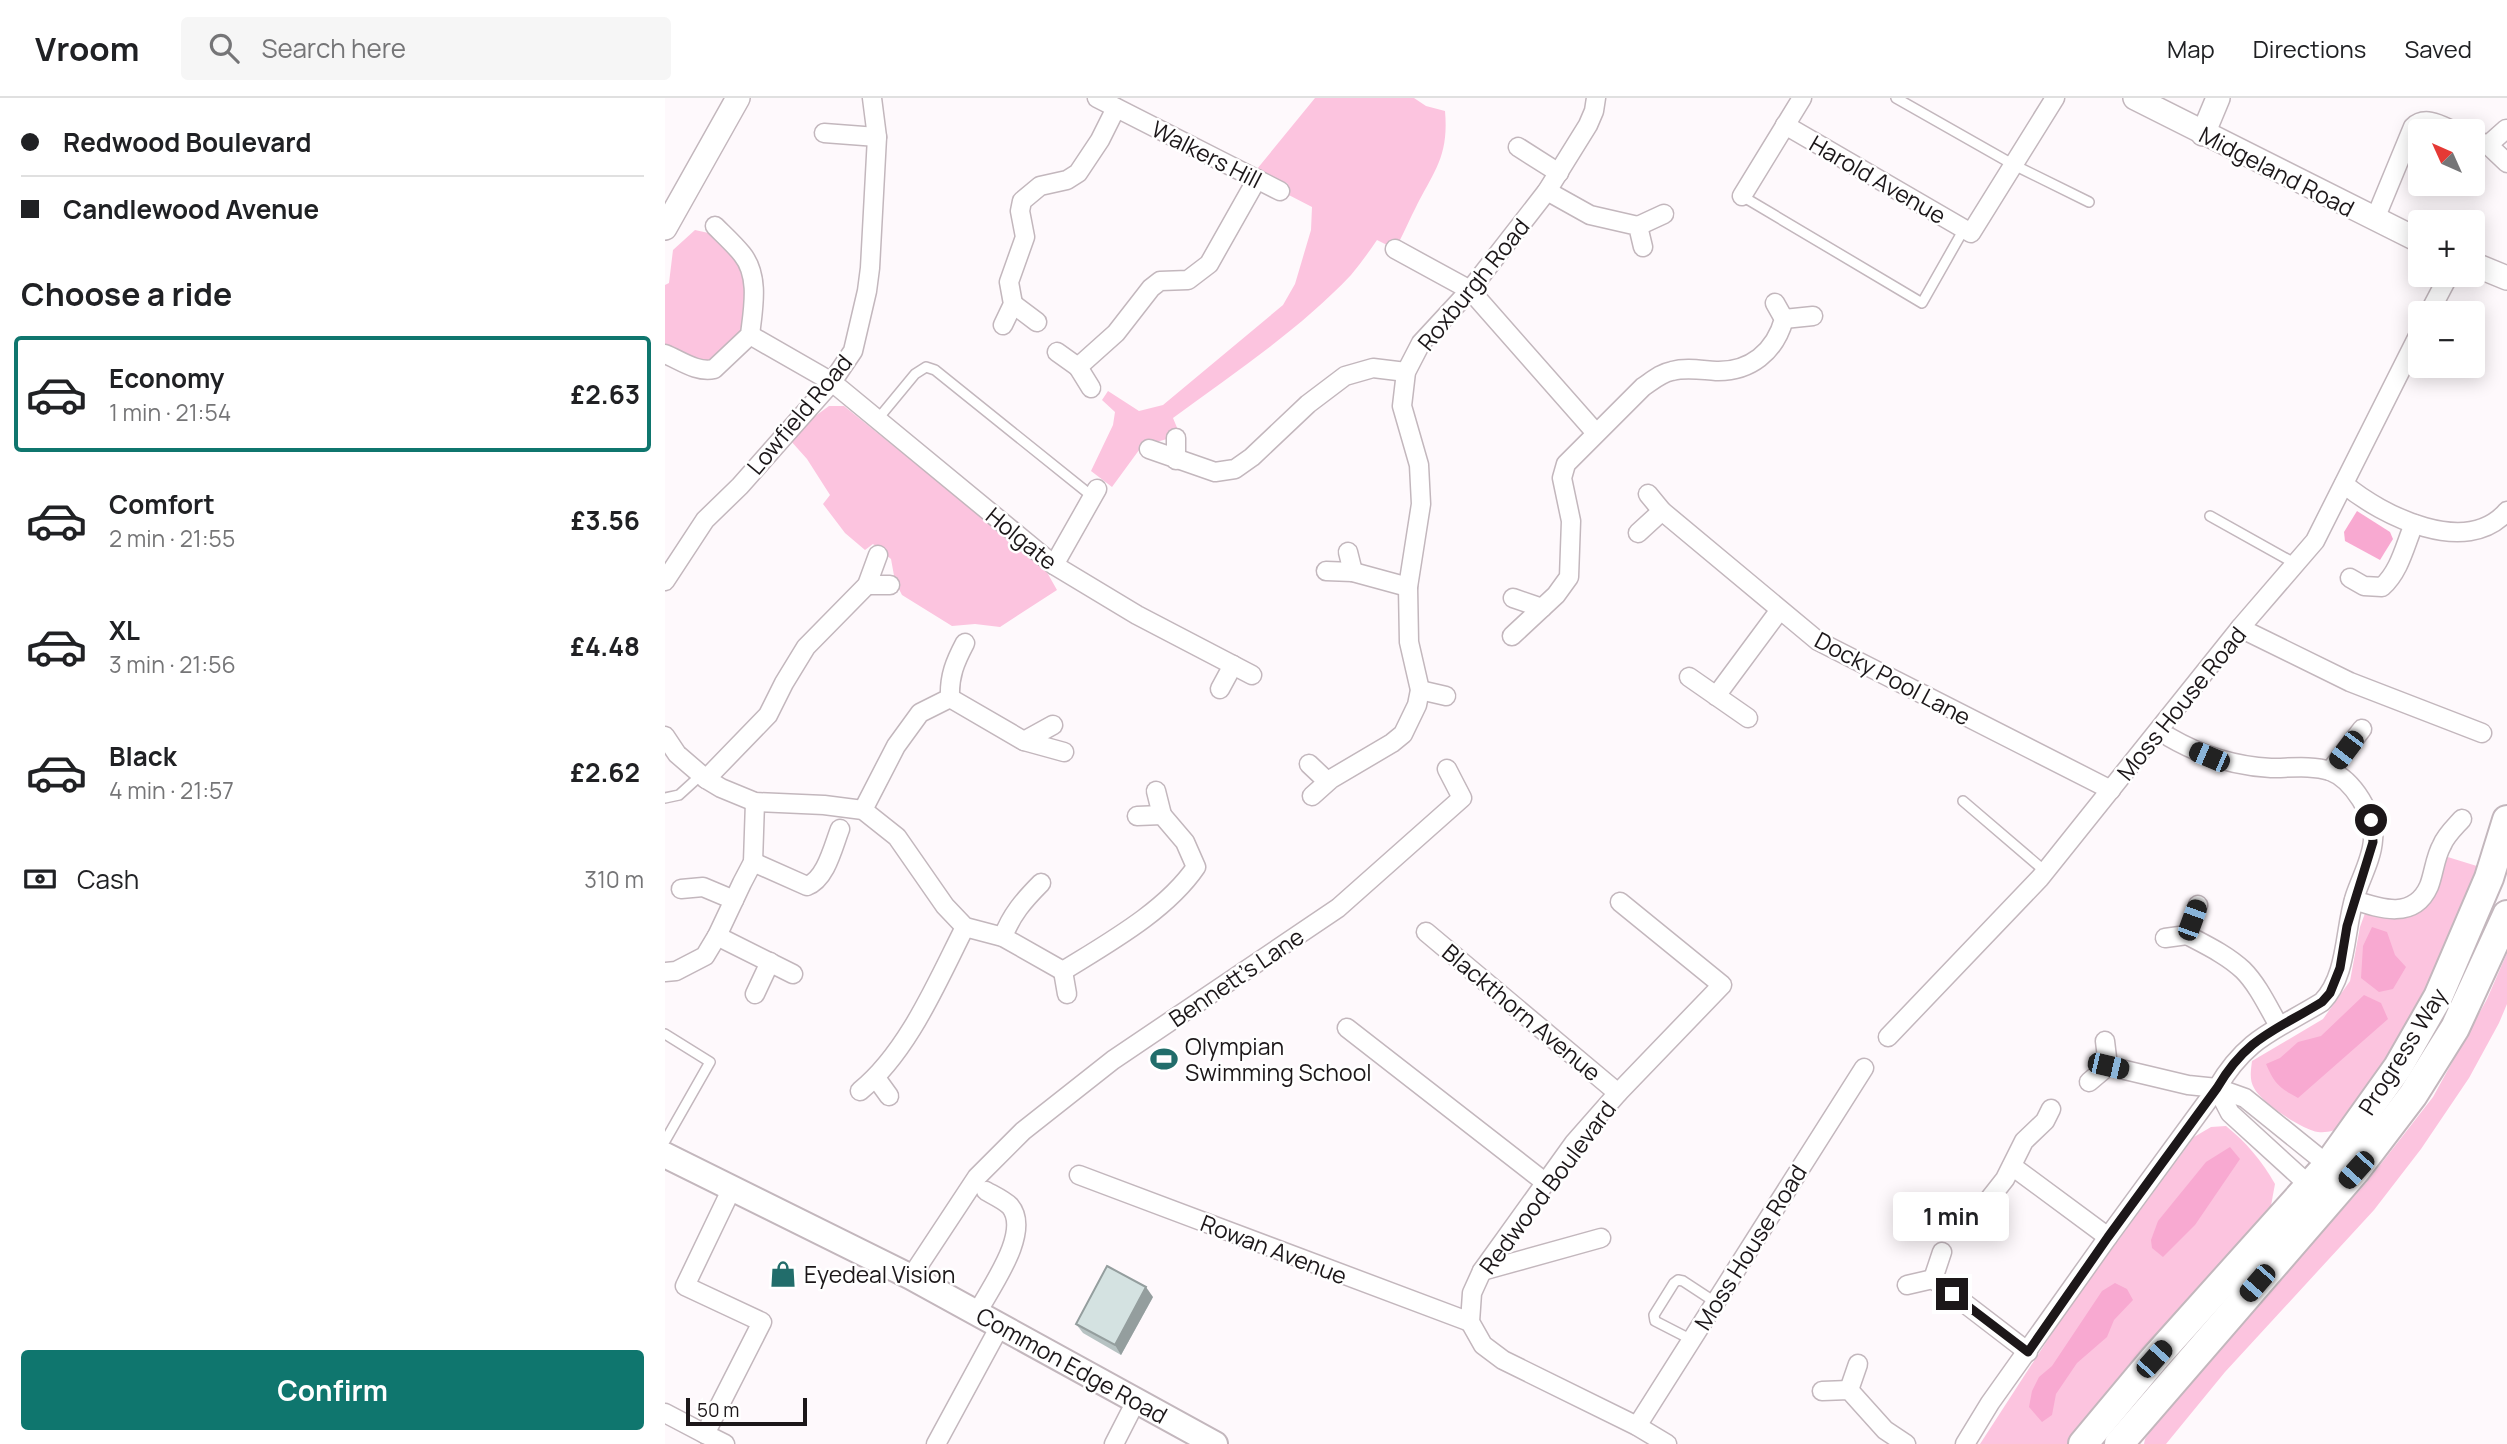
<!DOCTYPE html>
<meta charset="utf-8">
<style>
:root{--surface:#fff;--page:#f6f6f6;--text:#202124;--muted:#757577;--line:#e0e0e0;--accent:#0f766e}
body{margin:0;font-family:Manrope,sans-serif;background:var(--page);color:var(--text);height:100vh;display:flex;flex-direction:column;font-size:26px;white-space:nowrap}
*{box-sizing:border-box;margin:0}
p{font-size:23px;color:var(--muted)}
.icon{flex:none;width:38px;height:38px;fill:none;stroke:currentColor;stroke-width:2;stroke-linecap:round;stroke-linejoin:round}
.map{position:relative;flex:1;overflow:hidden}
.sheet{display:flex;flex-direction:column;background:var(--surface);width:665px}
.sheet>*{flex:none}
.banner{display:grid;align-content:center;height:154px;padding:0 21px;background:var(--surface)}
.needle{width:46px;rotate:315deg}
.tools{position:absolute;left:1743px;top:21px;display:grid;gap:14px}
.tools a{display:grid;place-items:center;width:77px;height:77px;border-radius:7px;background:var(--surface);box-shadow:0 4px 18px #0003;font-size:35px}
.scale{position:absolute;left:21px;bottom:18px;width:121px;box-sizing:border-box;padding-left:7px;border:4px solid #1c1719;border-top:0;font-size:19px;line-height:24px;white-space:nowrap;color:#1c1719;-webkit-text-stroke:5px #fff;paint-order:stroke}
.end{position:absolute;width:32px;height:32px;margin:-16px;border:9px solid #1c1719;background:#fff;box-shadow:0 0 0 4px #fff}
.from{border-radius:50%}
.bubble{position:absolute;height:49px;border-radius:7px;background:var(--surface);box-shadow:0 4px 18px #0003;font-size:23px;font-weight:700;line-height:49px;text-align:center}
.car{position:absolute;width:21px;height:42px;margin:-21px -10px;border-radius:9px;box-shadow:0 0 5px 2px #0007;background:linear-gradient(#222 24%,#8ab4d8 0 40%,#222 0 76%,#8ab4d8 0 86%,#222 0)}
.banner b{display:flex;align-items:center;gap:24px;height:66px;font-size:26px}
.banner b+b{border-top:2px solid var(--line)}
.banner i{width:18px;height:18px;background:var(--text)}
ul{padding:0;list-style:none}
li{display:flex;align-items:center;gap:21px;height:116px;margin:0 14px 10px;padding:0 7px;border:4px solid transparent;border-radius:7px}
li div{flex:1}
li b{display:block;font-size:26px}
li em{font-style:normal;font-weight:700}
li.active{border-color:var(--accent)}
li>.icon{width:63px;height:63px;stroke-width:1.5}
h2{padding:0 21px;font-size:32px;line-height:84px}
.pay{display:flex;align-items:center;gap:18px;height:77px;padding:0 21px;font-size:26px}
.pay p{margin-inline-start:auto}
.cta{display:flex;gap:14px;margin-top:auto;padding:14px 21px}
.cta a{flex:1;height:80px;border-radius:7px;background:var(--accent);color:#fff;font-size:28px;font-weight:700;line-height:80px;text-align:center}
header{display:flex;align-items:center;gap:42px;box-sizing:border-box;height:98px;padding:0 35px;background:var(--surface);border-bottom:2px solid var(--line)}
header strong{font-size:33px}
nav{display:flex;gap:38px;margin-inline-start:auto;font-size:24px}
.search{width:490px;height:63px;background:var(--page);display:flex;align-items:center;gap:18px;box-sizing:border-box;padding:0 24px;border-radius:7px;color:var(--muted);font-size:26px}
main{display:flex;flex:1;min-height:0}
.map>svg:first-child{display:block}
.green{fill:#fcc4df}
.water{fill:#f8a9d1}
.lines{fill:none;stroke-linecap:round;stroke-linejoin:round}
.service-casing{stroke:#c3b7bd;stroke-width:12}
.minor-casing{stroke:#c3b7bd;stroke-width:21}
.tertiary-casing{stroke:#c3b7bd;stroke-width:26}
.secondary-casing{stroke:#c3b7bd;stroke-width:28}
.primary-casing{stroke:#c3b7bd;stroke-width:32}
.service{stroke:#fff;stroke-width:9}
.minor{stroke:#fff;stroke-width:18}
.tertiary{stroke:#fff;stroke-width:23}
.secondary{stroke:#fff;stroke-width:24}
.primary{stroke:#fff;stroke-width:28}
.wall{fill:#b6c2c2}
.shaded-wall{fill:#949e9e}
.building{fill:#d4e2e1;stroke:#949e9e;stroke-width:2}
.route{stroke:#1c1719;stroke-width:9}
.labels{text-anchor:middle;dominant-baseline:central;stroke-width:5;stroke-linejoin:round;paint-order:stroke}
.street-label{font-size:23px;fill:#1c1719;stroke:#fff}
.poi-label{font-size:23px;fill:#1c1719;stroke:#fff;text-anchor:start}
</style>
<header>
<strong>Vroom</strong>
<div class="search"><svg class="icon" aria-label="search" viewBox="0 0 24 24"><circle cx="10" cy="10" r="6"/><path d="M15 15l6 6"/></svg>Search here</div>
<nav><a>Map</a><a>Directions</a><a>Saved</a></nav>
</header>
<main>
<section class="sheet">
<div class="banner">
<b><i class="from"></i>Redwood Boulevard</b>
<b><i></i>Candlewood Avenue</b>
</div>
<h2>Choose a ride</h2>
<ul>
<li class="active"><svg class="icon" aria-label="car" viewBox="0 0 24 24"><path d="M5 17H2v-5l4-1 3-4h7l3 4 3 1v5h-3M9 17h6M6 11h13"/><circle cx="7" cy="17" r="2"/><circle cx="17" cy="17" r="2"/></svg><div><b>Economy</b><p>1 min · 21:54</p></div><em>£2.63</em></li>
<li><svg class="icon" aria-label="car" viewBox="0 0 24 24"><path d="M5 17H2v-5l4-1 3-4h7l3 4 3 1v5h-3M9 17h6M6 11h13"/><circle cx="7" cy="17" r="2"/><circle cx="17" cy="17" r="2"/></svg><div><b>Comfort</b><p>2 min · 21:55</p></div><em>£3.56</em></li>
<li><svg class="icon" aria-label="car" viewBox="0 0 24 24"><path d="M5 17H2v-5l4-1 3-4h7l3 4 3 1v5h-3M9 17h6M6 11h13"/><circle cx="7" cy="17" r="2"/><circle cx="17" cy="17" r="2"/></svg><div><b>XL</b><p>3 min · 21:56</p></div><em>£4.48</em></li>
<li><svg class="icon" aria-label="car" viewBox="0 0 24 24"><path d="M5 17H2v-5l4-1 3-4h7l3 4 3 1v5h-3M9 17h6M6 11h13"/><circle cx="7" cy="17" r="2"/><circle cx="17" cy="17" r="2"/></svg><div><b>Black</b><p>4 min · 21:57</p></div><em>£2.62</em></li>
</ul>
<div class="pay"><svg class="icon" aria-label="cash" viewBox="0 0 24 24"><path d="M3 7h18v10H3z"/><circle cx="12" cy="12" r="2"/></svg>Cash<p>310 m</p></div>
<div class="cta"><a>Confirm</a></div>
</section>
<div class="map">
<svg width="1842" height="1346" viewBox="0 0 1842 1346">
<rect width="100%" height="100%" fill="#fef9fc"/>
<!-- green -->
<g class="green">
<path d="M650,0H749L761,8L780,13C784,59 769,73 750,111C743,124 738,138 730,151L712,142C704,154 695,166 686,177C634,232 569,275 508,320L513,332L502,341L477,348L447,389L426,373L448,327L450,314L437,302L443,293L474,313L498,307L618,207L630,186L646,132L647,109L618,94L623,86L592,71Z"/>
<polygon points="30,132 48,136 75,166 83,180 77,236 44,266 0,250 0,187 4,185 8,152"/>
<polygon points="164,308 179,308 379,469 392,492 335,529 310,526 287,528 237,497 230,483 226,461 208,446 200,452 180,435 158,406 165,397 142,361 125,342 145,322"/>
<path d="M1773,756L1815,769L1760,901L1680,1028C1671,1032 1663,1035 1653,1034C1637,1032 1596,1004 1589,990C1584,982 1586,971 1587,963L1658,921L1685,883L1695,829L1703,807L1741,811Z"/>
<polygon points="1842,855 1842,906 1834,925 1804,980 1756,1051 1709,1112 1560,1274 1501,1346 1479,1346 1480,1341 1501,1311 1701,1085 1768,999 1822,901"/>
<path d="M1561,1028C1581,1044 1597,1063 1610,1086L1605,1113L1406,1346H1315L1402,1212L1529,1039L1546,1029Z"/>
</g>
<!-- water -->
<g class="water">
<polygon points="1692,413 1725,434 1728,441 1715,462 1680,443 1679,434"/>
<polygon points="1707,829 1722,834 1730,857 1741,869 1728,891 1714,894 1696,880 1698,848"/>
<path d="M1699,897L1716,905L1723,921L1633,1000C1614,990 1609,985 1601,966L1615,960L1633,944L1656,938Z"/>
<polygon points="1565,1049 1575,1061 1530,1127 1498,1159 1487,1150 1486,1142 1493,1123 1541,1064"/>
<polygon points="1450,1185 1462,1191 1468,1202 1449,1222 1442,1239 1412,1265 1391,1296 1387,1317 1377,1324 1364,1309 1367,1293 1374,1279 1387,1268 1437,1193"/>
</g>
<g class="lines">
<defs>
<g id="service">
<polyline points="1231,0 1349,67 1424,104"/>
<polyline points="1077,98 1257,205 1299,131"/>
<polyline points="212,322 250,276 261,269 270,272 428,399"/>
<polyline points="1545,418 1631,466"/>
<polyline points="0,700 14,697 36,677"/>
<polyline points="1298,703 1381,774"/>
<polyline points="0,936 45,964 0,1043"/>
<polyline points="1027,1242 990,1223 989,1217 1009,1185 1013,1182 1018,1183 1050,1204"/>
</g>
<g id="minor">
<polyline points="432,0 615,93"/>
<polyline points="1120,27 1306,135 1390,0"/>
<polyline points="159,35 212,39"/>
<polyline points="1808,41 1823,47 1841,31"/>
<polyline points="1823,47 1842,65"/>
<polyline points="853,49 894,75"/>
<polyline points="882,93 925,117 973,128 978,149"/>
<polyline points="1077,98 1137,0"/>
<path d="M1710,121L1748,29C1760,17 1776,27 1789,33"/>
<polyline points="973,128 999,116"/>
<polyline points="730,151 805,192 931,335"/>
<polyline points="348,206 372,224"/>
<polyline points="1764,215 1784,177"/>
<polyline points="1119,221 1148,218"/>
<polyline points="338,227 348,206 344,184 360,139 355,113 357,103 375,88 402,82 413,75 435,42 451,10"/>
<polyline points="85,237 167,284 389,467 472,517 587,577"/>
<polyline points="392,254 413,269 451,235 486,190 495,183 523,182 544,166 592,81"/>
<path d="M0,256C15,262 32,275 49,271L85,237C88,211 95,178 77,156C69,146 59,137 50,128"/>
<polyline points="413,269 426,290"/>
<polyline points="484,351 550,374 570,371 587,359 643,306 680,278 708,270 741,274"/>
<polyline points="511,362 511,340"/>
<path d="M1679,386C1717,418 1802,460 1842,413"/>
<polyline points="983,396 997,413 1153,543 1446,692"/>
<polyline points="973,435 997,413"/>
<polyline points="683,454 688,474"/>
<polyline points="389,467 432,391"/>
<polyline points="661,473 688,474 743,489"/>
<path d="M1685,480L1699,488L1717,489C1735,473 1740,447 1749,426"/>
<polyline points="0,483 40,422 75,388 167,284 188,253 202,193 205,170 212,39 207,0"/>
<polyline points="202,487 225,487"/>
<polyline points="848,500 877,510"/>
<polyline points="1575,530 1685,584 1817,635"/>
<path d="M847,538L891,497L904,479L906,423L897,380L901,366L978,289C987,283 996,275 1007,273C1021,269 1036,272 1051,273C1085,274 1110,254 1119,221L1110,205"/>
<polyline points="1024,579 1083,620"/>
<polyline points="555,591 568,567"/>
<polyline points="755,592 781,598"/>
<polyline points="1051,598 1114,513"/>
<polyline points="285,600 359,643 388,627"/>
<path d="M0,638L12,656L41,681L56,690L90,704L159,707L198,712L232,739L280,808L300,829L338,839L398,873C443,845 501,813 531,769L520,744L497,717L472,718"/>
<polyline points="359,643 399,654"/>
<polyline points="644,666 662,683"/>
<polyline points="1665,673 1697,631"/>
<polyline points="41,681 103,617 119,585 141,549 202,487 213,457"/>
<polyline points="491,693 497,717"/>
<polyline points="647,698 666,681 727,645 738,636 752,607 755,592 744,544 743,489 756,406 754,367 737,308 741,274 756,245 805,192 882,93 923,27 929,13 931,0"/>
<path d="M198,712L231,648L255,615L285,600C284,578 290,564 300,545"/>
<path d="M88,764L142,788C161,781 168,749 175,731"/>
<polyline points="16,791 38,789 69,802"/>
<path d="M1689,802C1716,811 1749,822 1764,788C1769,775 1770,759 1777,747C1781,737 1790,729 1797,721"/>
<polyline points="955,804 1057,887 953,995 909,1045 817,1173 807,1195 805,1224 818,1247 838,1262 972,1328 1002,1346"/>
<path d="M1533,807L1522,837C1541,847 1562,857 1578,872C1593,887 1603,909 1614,928"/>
<polyline points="761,834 953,995"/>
<polyline points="52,838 128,876"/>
<path d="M338,839C346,817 359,802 376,785"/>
<polyline points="1500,840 1522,837"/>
<polyline points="398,873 402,896"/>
<polyline points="0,874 11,873 40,858 52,838 77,785 88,764 90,704"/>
<polyline points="90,896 105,864"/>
<polyline points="682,930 881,1085"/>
<polyline points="1223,939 1375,780 1575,530 1650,443 1755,234"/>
<polyline points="1440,943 1443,968 1523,987 1552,990 1580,1000 1663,1067"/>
<polyline points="211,980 224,998"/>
<polyline points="1424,984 1443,968"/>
<polyline points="1552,990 1565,1015 1645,1088"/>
<path d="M195,993C243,954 272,884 300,829"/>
<polyline points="1347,1068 1443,1139"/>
<polyline points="414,1077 805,1224"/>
<polyline points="1318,1109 1340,1081 1359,1043 1380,1023 1386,1011"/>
<polyline points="1277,1154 1268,1181 1363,1254"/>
<polyline points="817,1173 936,1140"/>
<polyline points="246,1179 312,1079 358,1033 448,962 673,810 797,700 782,671"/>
<polyline points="1242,1187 1268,1181"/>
<path d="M312,1215C325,1190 367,1134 345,1108C339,1102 328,1097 321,1093"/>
<polyline points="1184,1292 1193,1266"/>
<polyline points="1157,1293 1184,1292 1220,1332 1241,1346"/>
<polyline points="0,1315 40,1336"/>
<polyline points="972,1328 1199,970"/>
<polyline points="60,1346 40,1336 97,1224 20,1188 67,1090"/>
<polyline points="271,1346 335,1228"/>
<polyline points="449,1346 471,1303"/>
<path d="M1300,1346L1325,1305L1443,1139L1552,990C1582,939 1610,933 1657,904C1683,877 1679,832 1690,798C1696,780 1707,760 1708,742C1711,718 1687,681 1665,673C1647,667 1624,670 1606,670C1569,668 1535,657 1504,639"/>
</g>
<g id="tertiary">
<polyline points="1470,0 1755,143"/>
<polyline points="1538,36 1553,0"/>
<polyline points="0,130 73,0"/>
<polyline points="1808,166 1842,180"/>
</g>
<polyline id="secondary" points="0,1057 246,1179 550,1346"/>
<g id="primary">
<polyline points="1418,1346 1489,1261 1663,1067 1733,969 1773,899 1824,780 1842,722"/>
<polyline points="1454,1346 1691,1072 1748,997 1790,930 1842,817"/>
</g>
</defs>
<!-- service casing -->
<use href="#service" class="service-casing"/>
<!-- minor casing -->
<use href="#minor" class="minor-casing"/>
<!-- tertiary casing -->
<use href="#tertiary" class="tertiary-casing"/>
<!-- secondary casing -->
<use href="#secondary" class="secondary-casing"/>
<!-- primary casing -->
<use href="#primary" class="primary-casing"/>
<!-- service -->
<use href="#service" class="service"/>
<!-- minor -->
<use href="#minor" class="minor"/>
<!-- tertiary -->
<use href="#tertiary" class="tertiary"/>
<!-- secondary -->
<use href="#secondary" class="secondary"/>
<!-- primary -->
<use href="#primary" class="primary"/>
</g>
<!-- wall -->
<polygon class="wall" points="488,1199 456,1257 418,1235 411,1226"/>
<!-- shaded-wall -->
<polygon class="shaded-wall" points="481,1189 488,1199 456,1257 450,1247"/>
<!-- building -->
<polygon class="building" points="442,1168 481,1189 450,1247 411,1226"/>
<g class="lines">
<!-- route -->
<path class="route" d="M1287,1196L1363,1254L1443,1139L1552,990C1582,939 1610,933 1657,904L1665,895L1675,870L1682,828L1708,744L1706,722"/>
</g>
<!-- icons -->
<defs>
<symbol id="stadium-bare" viewBox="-9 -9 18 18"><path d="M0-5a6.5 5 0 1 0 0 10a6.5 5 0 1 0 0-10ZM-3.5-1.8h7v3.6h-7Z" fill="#226d6b" stroke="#fff" stroke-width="2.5" paint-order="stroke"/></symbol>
<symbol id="shop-bare" viewBox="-9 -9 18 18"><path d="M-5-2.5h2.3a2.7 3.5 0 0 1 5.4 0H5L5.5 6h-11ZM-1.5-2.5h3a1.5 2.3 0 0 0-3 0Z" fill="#226d6b" stroke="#fff" stroke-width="2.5" paint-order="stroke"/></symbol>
</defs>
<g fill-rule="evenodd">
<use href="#stadium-bare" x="480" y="942" width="38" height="38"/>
<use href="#shop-bare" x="99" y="1157" width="38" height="38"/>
</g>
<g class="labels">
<!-- street labels -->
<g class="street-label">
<text transform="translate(542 56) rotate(27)">Walkers Hill</text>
<text transform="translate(1612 73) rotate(27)">Midgeland Road</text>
<text transform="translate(1213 81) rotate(30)">Harold Avenue</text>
<text transform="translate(808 186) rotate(-51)">Roxburgh Road</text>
<text transform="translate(134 316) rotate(-50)">Lowfield Road</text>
<text transform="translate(357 440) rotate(39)">Holgate</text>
<text transform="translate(1228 580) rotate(28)">Docky Pool Lane</text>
<text transform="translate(1516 605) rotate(-51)">Moss House Road</text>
<text transform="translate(571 879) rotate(-34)">Bennett's Lane</text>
<text transform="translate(857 914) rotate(40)">Blackthorn Avenue</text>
<text transform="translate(1737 953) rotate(-58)">Progress Way</text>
<text transform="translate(882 1089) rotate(-53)">Redwood Boulevard</text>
<text transform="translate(1085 1149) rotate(-58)">Moss House Road</text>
<text transform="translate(609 1151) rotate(21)">Rowan Avenue</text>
<text transform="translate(407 1267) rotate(29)">Common Edge Road</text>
</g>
<!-- poi labels -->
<g class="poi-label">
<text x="520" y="948">Olympian<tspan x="520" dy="26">Swimming School</tspan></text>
<text x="139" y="1176">Eyedeal Vision</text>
</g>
</g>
</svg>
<div class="tools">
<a><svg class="needle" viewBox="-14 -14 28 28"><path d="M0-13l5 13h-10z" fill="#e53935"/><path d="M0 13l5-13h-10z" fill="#757577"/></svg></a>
<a>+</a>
<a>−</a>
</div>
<div class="scale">50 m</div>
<i class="end from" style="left:1706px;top:722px"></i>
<i class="end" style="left:1287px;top:1196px"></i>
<div class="bubble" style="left:1228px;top:1094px;width:116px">1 min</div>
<i class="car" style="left:1681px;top:652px;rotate:217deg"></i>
<i class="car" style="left:1544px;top:659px;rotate:293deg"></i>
<i class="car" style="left:1527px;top:822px;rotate:20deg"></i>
<i class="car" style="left:1443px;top:968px;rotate:103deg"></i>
<i class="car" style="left:1691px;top:1072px;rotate:222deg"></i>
<i class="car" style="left:1592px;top:1185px;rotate:221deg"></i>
<i class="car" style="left:1489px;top:1261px;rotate:42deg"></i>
</div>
</main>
